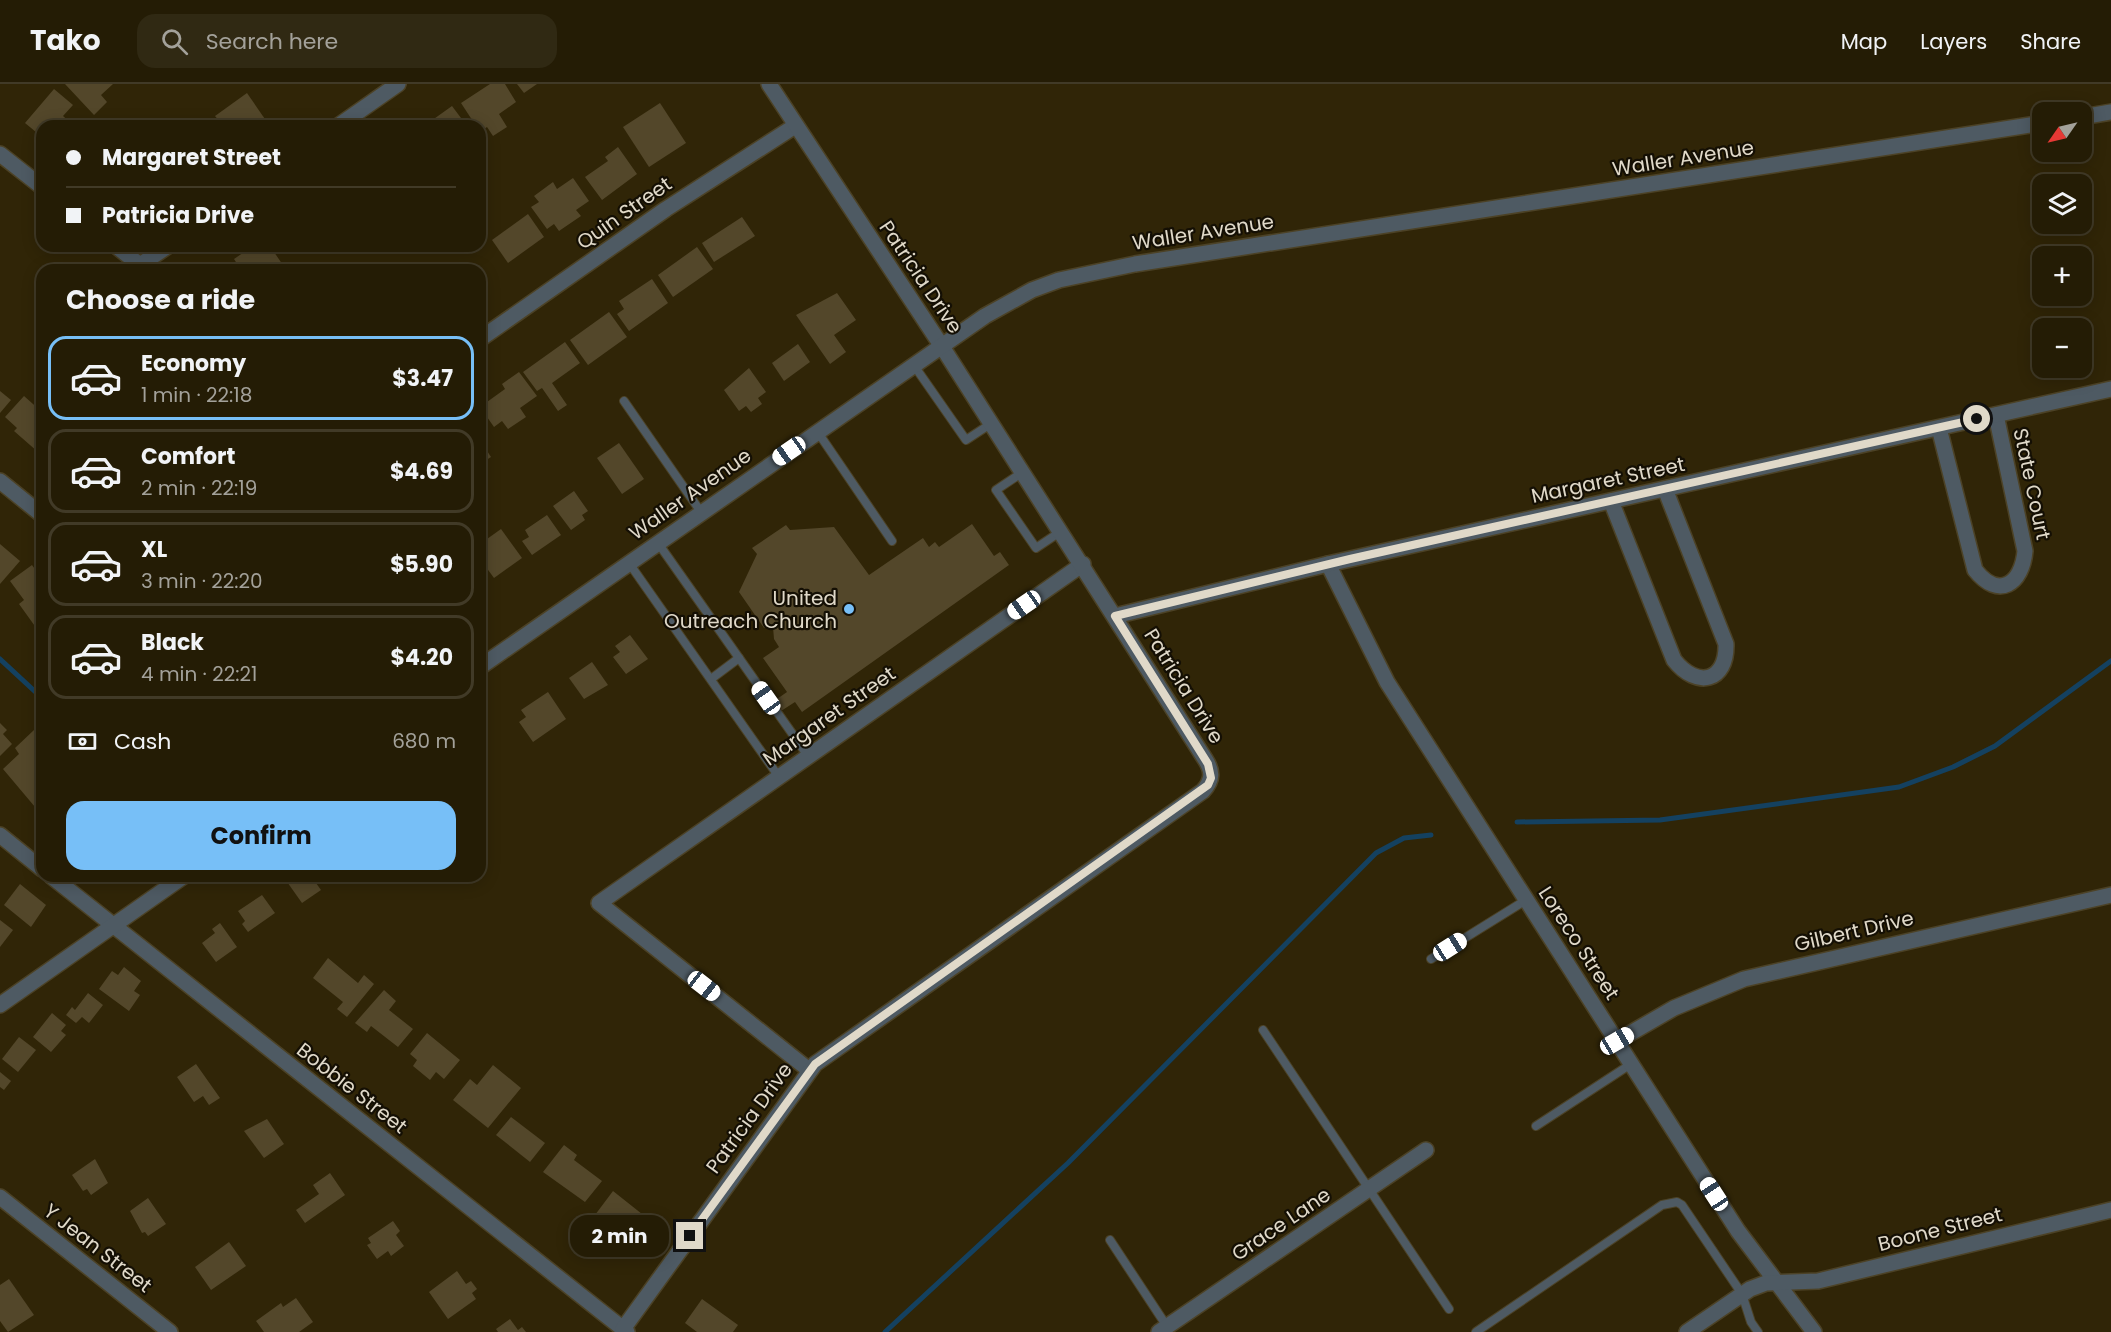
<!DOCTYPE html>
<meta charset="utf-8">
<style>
:root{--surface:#241c05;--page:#302913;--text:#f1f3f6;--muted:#a3a19a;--line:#413a27;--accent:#77bff7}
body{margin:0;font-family:Poppins,sans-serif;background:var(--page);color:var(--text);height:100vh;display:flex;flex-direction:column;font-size:22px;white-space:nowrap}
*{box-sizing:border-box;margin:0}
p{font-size:20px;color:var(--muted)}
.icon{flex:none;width:33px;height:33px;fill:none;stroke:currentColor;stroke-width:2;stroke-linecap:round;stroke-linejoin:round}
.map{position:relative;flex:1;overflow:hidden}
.panel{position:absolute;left:36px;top:180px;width:450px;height:618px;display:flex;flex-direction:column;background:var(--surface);border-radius:18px;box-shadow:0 3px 15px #0003,0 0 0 2px var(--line)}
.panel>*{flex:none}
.hud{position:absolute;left:36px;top:36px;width:450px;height:132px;border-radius:18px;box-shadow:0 3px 15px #0003,0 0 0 2px var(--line);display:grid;align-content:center;height:132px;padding:0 30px;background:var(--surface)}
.needle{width:39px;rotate:236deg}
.controls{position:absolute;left:2032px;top:18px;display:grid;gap:12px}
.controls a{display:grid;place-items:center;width:60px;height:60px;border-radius:12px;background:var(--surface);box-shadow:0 3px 15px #0003,0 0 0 2px var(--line);font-size:30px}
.end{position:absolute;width:27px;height:27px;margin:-14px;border:8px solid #e0d9c9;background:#111;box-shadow:0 0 0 3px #111}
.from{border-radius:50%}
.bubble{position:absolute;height:42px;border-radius:18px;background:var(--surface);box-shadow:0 3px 15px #0003,0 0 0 2px var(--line);font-size:20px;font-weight:700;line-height:42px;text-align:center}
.car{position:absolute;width:18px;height:36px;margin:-18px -9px;border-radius:8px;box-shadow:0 0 4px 2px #0007;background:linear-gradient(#fff 24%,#345 0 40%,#fff 0 76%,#345 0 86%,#fff 0)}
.hud b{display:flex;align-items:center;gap:21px;height:57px;font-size:22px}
.hud b+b{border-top:2px solid var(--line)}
.hud i{width:15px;height:15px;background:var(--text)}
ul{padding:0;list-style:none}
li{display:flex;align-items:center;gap:18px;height:84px;margin:0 12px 9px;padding:0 18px;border:3px solid var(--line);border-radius:18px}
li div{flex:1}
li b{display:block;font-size:22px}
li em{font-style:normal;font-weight:700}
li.on{border-color:var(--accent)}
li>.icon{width:54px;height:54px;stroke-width:1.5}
h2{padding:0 30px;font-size:27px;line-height:72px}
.pay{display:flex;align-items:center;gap:15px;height:66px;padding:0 30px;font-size:22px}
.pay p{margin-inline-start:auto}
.button{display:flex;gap:12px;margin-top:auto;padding:12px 30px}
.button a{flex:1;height:69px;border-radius:18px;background:var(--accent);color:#111;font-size:24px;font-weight:700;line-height:69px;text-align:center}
header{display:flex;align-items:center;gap:36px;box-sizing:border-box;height:84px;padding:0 30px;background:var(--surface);border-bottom:2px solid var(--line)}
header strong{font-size:28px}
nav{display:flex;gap:33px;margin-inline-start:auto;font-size:21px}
.search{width:420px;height:54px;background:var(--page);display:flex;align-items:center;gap:15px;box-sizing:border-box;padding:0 21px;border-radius:18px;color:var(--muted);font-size:22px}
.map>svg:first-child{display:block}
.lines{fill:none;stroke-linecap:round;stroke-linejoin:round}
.stream{stroke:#144160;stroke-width:5}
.building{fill:#53472a}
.service-casing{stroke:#4c4226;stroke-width:10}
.minor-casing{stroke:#4c4226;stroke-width:18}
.tertiary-casing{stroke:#4c4226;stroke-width:18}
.service{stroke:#4e5a63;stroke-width:8}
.minor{stroke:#4e5a63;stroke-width:15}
.tertiary{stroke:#4e5a63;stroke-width:15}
.route{stroke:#e0d9c9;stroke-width:8}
.poi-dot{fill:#77bff7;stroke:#140f04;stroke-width:2}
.labels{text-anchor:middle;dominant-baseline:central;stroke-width:4.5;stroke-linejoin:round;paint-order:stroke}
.street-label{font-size:20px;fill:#e0d9c9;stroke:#140f04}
.poi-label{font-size:20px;fill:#e0d9c9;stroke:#140f04;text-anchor:end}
</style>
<header>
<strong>Tako</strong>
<div class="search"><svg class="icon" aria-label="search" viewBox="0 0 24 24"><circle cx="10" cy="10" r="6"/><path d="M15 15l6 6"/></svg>Search here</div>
<nav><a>Map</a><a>Layers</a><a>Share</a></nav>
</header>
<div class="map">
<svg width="2111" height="1248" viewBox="0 0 2111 1248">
<rect width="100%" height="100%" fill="#302507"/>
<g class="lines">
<!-- stream -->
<g class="stream">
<polyline points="0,575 42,614"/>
<polyline points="1517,738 1660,736 1899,703 1953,683 1995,662 2111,577"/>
<polyline points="885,1248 1068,1079 1376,769 1404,754 1431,751"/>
</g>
</g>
<!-- building -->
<g class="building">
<polygon points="65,0 113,0 101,11 107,18 94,31"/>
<polygon points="490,0 505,0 516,18 499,30 507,43 493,52 487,43 480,48 480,42 476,42 461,19"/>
<polygon points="517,0 537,0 524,9"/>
<polygon points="54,5 73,21 63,32 74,42 42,42 42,53 25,39"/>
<polygon points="247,9 267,38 262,42 223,42 215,32"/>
<polygon points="660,19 686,59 649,83 623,43"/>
<polygon points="452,22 467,42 424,42"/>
<polygon points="618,63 637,90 602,116 585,93 608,77 605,73"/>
<polygon points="573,94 589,117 576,126 581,132 559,147 554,140 547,145 531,123 539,118 534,112 553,98 557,105"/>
<polygon points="528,130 544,153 508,179 492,156"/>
<polygon points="742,133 755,152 714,178 702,159"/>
<polygon points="253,162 279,162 274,168 285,184 282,186 241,186 234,175"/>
<polygon points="697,163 713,185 673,213 658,191"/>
<polygon points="652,195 668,219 629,247 617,230 624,225 619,217"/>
<polygon points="837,209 856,236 834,251 846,268 830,280 796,231"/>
<polygon points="609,228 627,253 588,281 570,256"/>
<polygon points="565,258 580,279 552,299 567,321 558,327 542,304 537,307 523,288"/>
<polygon points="798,260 810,278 784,297 772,279"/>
<polygon points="749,284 766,308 758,314 762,320 751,328 746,322 739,327 724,306"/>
<polygon points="519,288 537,312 520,324 526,333 508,345 502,337 494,343 480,323 505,305 502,300"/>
<polygon points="0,307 11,316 0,329"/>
<polygon points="24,312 42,328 42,364 38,368 14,347 17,344 5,333"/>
<polygon points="480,356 491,373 480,380"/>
<polygon points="619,359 644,395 622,410 597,374"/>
<polygon points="574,407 588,427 582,431 585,436 571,446 553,422"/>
<polygon points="547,431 561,451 532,471 522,457 529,453 525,446"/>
<polygon points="972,440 994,472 1000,468 1009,481 802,628 795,618 781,627 774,617 787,608 763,574 779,563 774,555 773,543 764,544 739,508 757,470 752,464 786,441 790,446 834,443 869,491 923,454 929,463 935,458 939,463"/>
<polygon points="501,445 522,474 494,494 480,475 480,460"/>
<polygon points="0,460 20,477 0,500"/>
<polygon points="32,481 42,495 42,541 37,545 19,520 24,516 10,497"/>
<polygon points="630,551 648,575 626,590 613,573 620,568 615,562"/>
<polygon points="592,578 608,601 584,615 569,594"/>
<polygon points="548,608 566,635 533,658 519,638 526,633 521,626"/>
<polygon points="0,639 7,646 3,650 12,660 0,672"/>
<polygon points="34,646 42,655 34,662 42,671 42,716 35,723 3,685 19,670 15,664"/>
<polygon points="288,792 311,792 321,806 302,819 285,795"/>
<polygon points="20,800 46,821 31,843 4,821"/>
<polygon points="262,811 275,829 248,848 242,840 245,837 238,827"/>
<polygon points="0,836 13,846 0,863"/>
<polygon points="220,839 237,863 216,878 202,859 215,849 212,845"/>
<polygon points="328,874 358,899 364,891 374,900 347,933 337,925 343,918 313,894"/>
<polygon points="124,883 141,897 134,907 140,911 129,927 99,905 112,887 118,891"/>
<polygon points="384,906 396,917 389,926 413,945 398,963 371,942 367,948 355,939"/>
<polygon points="88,909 103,921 89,939 82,933 76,939 66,931 72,923 75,926"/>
<polygon points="52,929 66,941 61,947 66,951 51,968 33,953"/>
<polygon points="427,949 460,976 444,995 436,988 430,996 413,982 417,976 410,970"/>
<polygon points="19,953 36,966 18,988 2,975"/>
<polygon points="196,980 220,1014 209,1021 203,1012 194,1018 177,993"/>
<polygon points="493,981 521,1004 488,1044 453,1016 470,995 477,1001"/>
<polygon points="0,988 11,997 4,1006 0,1003"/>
<polygon points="511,1033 545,1059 530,1078 496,1051"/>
<polygon points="267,1035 284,1060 264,1074 244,1047"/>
<polygon points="564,1061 577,1071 574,1076 602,1097 585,1118 543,1088"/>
<polygon points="95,1075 108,1099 91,1111 87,1105 83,1107 72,1091"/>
<polygon points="330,1089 345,1111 305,1139 296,1126 319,1110 313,1101"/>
<polygon points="613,1107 642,1130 640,1132 652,1141 637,1160 595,1131"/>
<polygon points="148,1114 166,1140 148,1152 145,1148 142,1149 130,1127"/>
<polygon points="393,1137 400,1147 396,1151 404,1162 391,1172 388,1167 377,1175 367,1161 371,1159 368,1154"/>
<polygon points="229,1158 246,1182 211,1206 195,1183"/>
<polygon points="457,1187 466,1200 471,1197 477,1205 472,1209 476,1215 448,1235 429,1208"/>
<polygon points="9,1195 34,1231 8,1248 0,1237 0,1201"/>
<polygon points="296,1214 313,1238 299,1248 264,1248 256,1237 281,1219 283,1223"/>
<polygon points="702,1215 738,1241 733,1248 697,1248 685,1239"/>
<polygon points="510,1235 518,1246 522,1243 526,1248 498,1248 496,1245"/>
</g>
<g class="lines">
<defs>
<g id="service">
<polyline points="913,280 966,356 992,339"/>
<polyline points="624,317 701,428"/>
<polyline points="817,347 892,457"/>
<polyline points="1023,388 996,406 1036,464 1060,448"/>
<polyline points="658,459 808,672"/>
<polyline points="629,479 779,693"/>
<polyline points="711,595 739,574"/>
<polyline points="1431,875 1526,816"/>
<polyline points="1263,946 1449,1225"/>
<polyline points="1536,1042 1631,980"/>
<polyline points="1110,1156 1168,1244"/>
<polyline points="1476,1248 1662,1121 1677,1118 1682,1121 1742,1210 1751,1238 1758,1248"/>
</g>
<g id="minor">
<polyline points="338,42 398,0"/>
<polyline points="0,70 42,103"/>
<polyline points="116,162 140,181 168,162"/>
<polyline points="480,255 666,125 795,42"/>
<path d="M1939,344L1975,486C1999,516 2022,500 2025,467L1996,331"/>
<polyline points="0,397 42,431"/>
<path d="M1611,417L1674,576C1697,605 1727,598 1726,560L1665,405"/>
<polyline points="1328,480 1387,598 1738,1147 1814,1248"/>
<polyline points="1115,532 1328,480 2111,305"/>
<polyline points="0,751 42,785"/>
<polyline points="51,792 627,1248"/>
<polyline points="1617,957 1674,924 1744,895 2111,811"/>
<polyline points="809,986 599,819 1083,480"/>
<polyline points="0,1113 170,1248"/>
<path d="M623,1245L815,980L1203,707C1213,696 1213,687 1205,675L941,261"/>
<polyline points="1159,1248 1426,1066"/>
<polyline points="1687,1248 1750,1205 1766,1199 1818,1197 2111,1126"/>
</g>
<g id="tertiary">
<polyline points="769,0 941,261"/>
<polyline points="2082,33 2111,28"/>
<polyline points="480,583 985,232 1032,206 1059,196 1135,180 2043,39"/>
<polyline points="0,921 184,792"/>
</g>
</defs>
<!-- service casing -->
<use href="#service" class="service-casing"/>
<!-- minor casing -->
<use href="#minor" class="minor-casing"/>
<!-- tertiary casing -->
<use href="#tertiary" class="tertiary-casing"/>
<!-- service -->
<use href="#service" class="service"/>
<!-- minor -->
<use href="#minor" class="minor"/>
<!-- tertiary -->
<use href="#tertiary" class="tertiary"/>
</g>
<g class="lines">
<!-- route -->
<polyline class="route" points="690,1152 815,980 1208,701 1211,694 1208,680 1115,532 1350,475 1977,335"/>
</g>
<!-- markers -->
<circle class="poi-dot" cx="849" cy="525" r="6"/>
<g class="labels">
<!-- street labels -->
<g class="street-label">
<text transform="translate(1683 74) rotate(-9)">Waller Avenue</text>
<text transform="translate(624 129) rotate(-35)">Quin Street</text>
<text transform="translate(1203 148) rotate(-9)">Waller Avenue</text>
<text transform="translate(921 193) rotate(56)">Patricia Drive</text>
<text transform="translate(1608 396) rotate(-12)">Margaret Street</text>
<text transform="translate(2032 400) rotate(78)">State Court</text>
<text transform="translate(690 410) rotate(-35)">Waller Avenue</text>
<text transform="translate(1184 602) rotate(58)">Patricia Drive</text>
<text transform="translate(829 632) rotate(-35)">Margaret Street</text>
<text transform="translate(1854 847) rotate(-13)">Gilbert Drive</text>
<text transform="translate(1579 859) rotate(57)">Loreco Street</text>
<text transform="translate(352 1004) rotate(38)">Bobbie Street</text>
<text transform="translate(749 1034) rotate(-54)">Patricia Drive</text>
<text transform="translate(1281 1140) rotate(-34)">Grace Lane</text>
<text transform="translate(1940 1145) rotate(-14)">Boone Street</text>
<text transform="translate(98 1164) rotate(38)">Y Jean Street</text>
</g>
<!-- poi labels -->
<g class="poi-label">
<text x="837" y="514">United<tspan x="837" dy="23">Outreach Church</tspan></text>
</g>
</g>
</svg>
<div class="controls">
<a><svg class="needle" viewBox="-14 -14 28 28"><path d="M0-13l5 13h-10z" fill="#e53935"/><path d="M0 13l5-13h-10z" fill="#a3a19a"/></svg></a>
<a><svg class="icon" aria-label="layers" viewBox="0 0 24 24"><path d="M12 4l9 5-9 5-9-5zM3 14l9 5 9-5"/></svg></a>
<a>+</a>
<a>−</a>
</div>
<i class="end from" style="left:1977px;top:335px"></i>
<i class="end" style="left:690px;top:1152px"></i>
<div class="bubble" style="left:570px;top:1131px;width:99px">2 min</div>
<i class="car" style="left:789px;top:367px;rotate:235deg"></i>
<i class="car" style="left:1024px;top:521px;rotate:235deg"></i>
<i class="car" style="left:766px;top:614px;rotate:325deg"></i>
<i class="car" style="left:1450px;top:863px;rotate:58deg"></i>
<i class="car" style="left:704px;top:902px;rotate:128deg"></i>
<i class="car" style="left:1617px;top:957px;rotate:60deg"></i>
<i class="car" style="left:1714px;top:1110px;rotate:327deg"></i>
<div class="hud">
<b><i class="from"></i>Margaret Street</b>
<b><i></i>Patricia Drive</b>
</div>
<section class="panel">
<h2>Choose a ride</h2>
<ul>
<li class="on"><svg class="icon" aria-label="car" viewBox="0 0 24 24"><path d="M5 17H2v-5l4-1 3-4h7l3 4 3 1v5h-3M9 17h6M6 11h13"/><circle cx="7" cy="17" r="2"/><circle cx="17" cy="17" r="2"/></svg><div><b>Economy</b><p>1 min · 22:18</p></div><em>$3.47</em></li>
<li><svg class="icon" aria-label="car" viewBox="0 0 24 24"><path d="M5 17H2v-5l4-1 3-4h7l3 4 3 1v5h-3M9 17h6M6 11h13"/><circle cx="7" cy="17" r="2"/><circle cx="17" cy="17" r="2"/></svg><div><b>Comfort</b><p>2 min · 22:19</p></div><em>$4.69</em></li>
<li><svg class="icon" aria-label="car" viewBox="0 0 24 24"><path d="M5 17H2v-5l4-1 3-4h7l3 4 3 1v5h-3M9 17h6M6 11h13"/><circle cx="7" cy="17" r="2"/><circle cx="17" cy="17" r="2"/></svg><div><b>XL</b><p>3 min · 22:20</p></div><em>$5.90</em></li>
<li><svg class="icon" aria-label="car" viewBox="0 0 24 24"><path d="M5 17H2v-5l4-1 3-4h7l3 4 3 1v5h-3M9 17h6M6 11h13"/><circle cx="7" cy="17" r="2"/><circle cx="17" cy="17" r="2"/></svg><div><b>Black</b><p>4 min · 22:21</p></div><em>$4.20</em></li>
</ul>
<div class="pay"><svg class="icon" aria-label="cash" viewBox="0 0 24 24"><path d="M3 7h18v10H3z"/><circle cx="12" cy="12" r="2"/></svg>Cash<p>680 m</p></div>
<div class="button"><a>Confirm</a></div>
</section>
</div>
